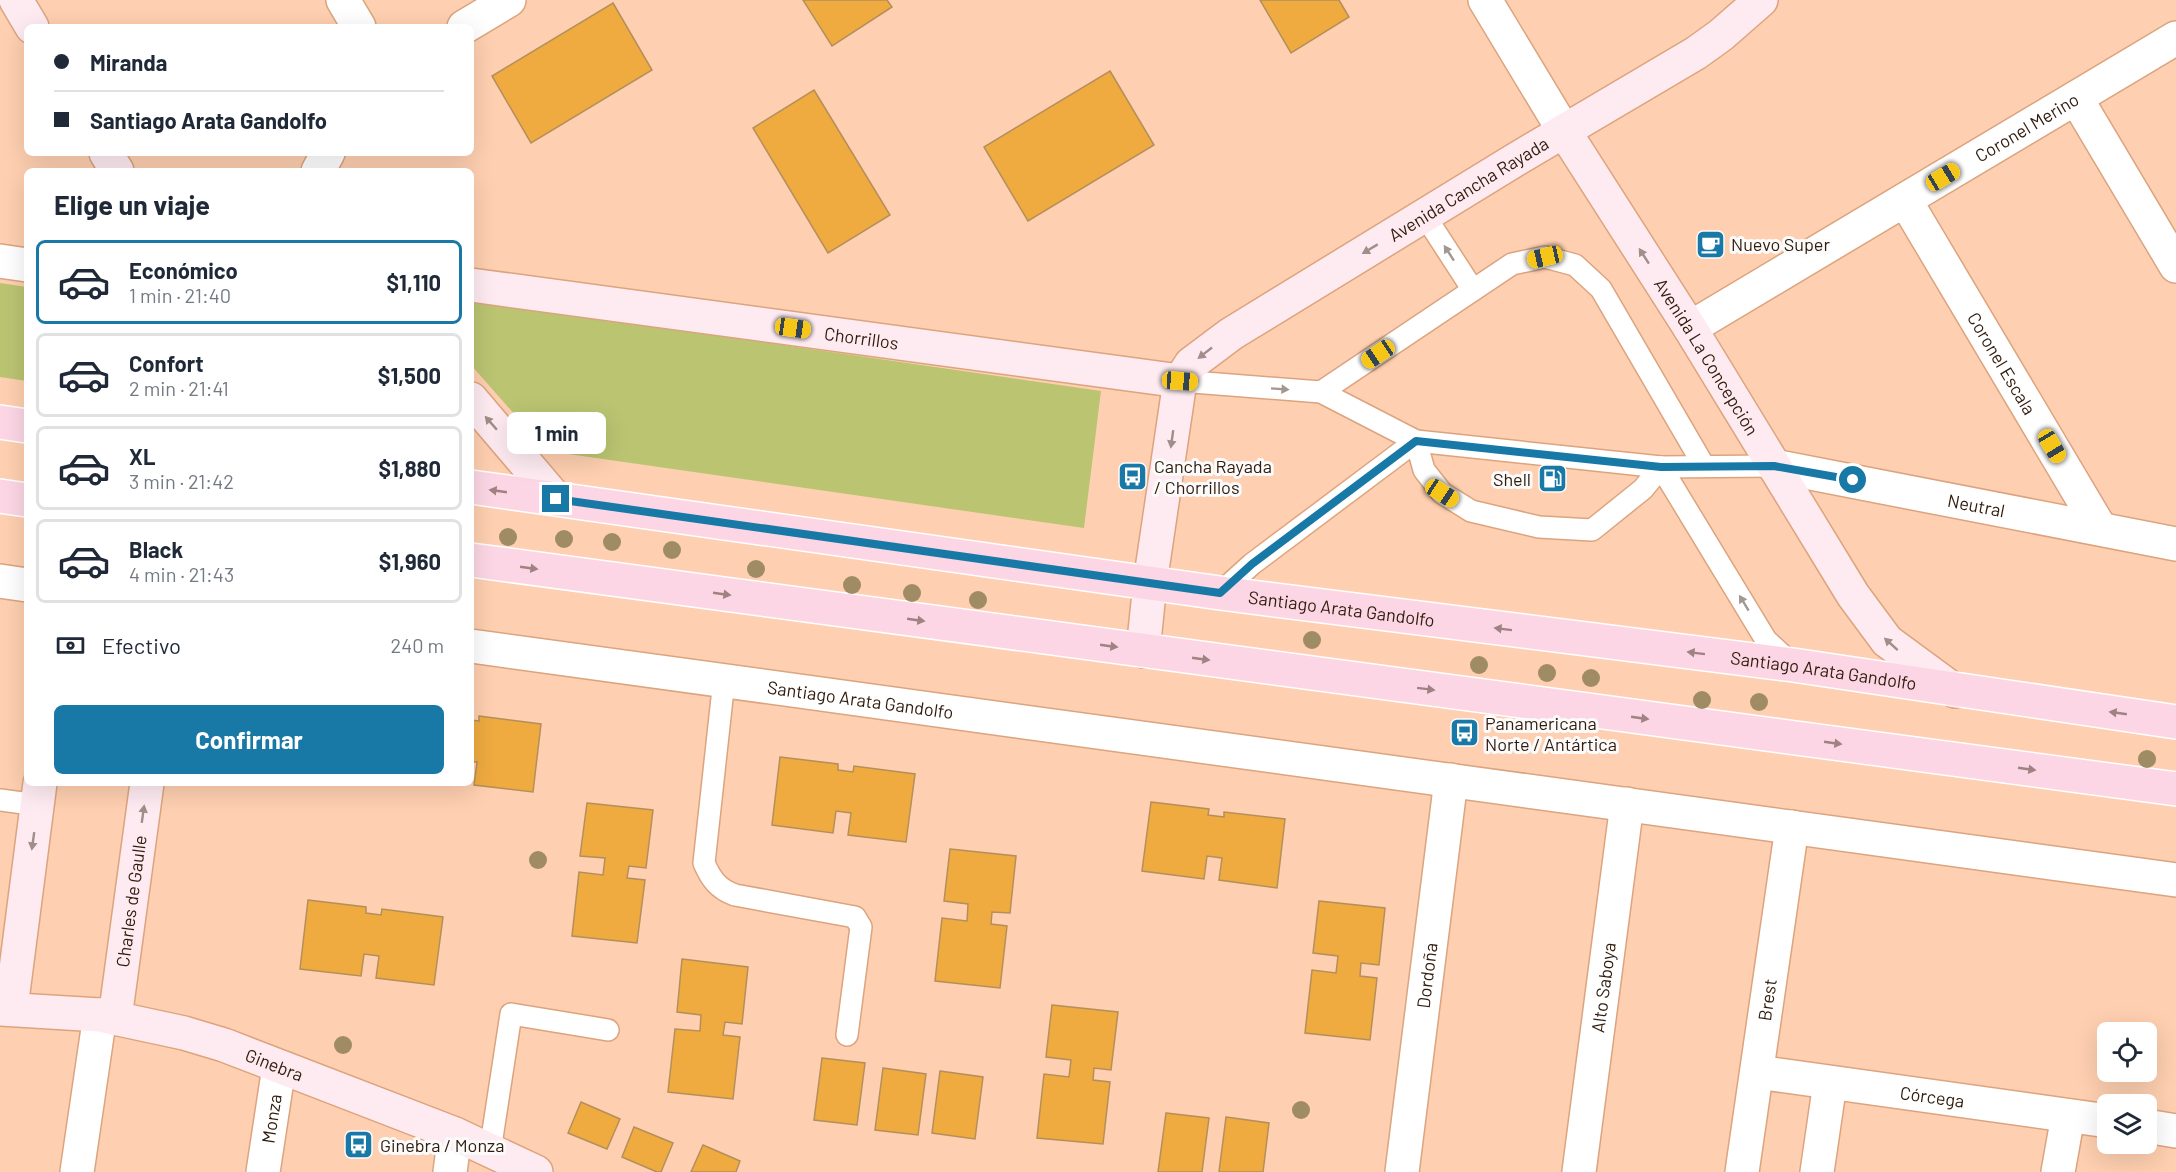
<!DOCTYPE html>
<html lang="es">
<meta charset="utf-8">
<style>
:root{--surface:#fff;--page:#f6f6f7;--text:#1f2937;--muted:#747a83;--line:#e0e1e3;--accent:#1879a6}
body{margin:0;font-family:Barlow,sans-serif;background:var(--page);color:var(--text);height:100vh;display:flex;flex-direction:column;font-size:22px;white-space:nowrap}
*{box-sizing:border-box;margin:0}
p{font-size:20px;color:var(--muted)}
.icon{flex:none;width:33px;height:33px;fill:none;stroke:currentColor;stroke-width:2;stroke-linecap:round;stroke-linejoin:round}
.map{position:relative;flex:1;overflow:hidden}
.panel{position:absolute;left:24px;top:168px;width:450px;height:618px;display:flex;flex-direction:column;background:var(--surface);border-radius:9px;box-shadow:0 6px 24px #0002}
.panel>*{flex:none}
.hud{position:absolute;left:24px;top:24px;width:450px;height:132px;border-radius:9px;box-shadow:0 6px 24px #0002;display:grid;align-content:center;height:132px;padding:0 30px;background:var(--surface)}
.tools{position:absolute;left:2097px;top:1022px;display:grid;gap:12px}
.tools a{display:grid;place-items:center;width:60px;height:60px;border-radius:9px;background:var(--surface);box-shadow:0 6px 24px #0002;font-size:30px}
.end{position:absolute;width:27px;height:27px;margin:-14px;border:8px solid #1879a6;background:#fff;box-shadow:0 0 0 3px #fff}
.from{border-radius:50%}
.bubble{position:absolute;height:42px;border-radius:9px;background:var(--surface);box-shadow:0 6px 24px #0002;font-size:20px;font-weight:700;line-height:42px;text-align:center}
.car{position:absolute;width:18px;height:36px;margin:-18px -9px;border-radius:8px;box-shadow:0 0 4px 2px #0007;background:linear-gradient(#f5c518 24%,#345 0 40%,#f5c518 0 76%,#345 0 86%,#f5c518 0)}
.hud b{display:flex;align-items:center;gap:21px;height:57px;font-size:22px}
.hud b+b{border-top:2px solid var(--line)}
.hud i{width:15px;height:15px;background:var(--text)}
ul{padding:0;list-style:none}
li{display:flex;align-items:center;gap:18px;height:84px;margin:0 12px 9px;padding:0 18px;border:3px solid var(--line);border-radius:9px}
li div{flex:1}
li b{display:block;font-size:22px}
li em{font-style:normal;font-weight:700}
li.on{border-color:var(--accent)}
li>.icon{width:54px;height:54px;stroke-width:1.5}
h2{padding:0 30px;font-size:27px;line-height:72px}
.pay{display:flex;align-items:center;gap:15px;height:66px;padding:0 30px;font-size:22px}
.pay p{margin-inline-start:auto}
.action{display:flex;gap:12px;margin-top:auto;padding:12px 30px}
.action a{flex:1;height:69px;border-radius:9px;background:var(--accent);color:#fff;font-size:24px;font-weight:700;line-height:69px;text-align:center}
.map>svg:first-child{display:block}
.green{fill:#bac471}
.building{fill:#efab40;stroke:#b58f5a;stroke-width:1.5}
.lines{fill:none;stroke-linecap:round;stroke-linejoin:round}
.lane-casing{stroke:#dca47e;stroke-width:24}
.street-casing{stroke:#dca47e;stroke-width:36}
.secondary-casing{stroke:#dca47e;stroke-width:36}
.primary-casing{stroke:#fff;stroke-width:36}
.lane{stroke:#fff;stroke-width:21}
.street{stroke:#fff;stroke-width:33}
.secondary{stroke:#feebf2;stroke-width:33}
.primary{stroke:#fcd6e4;stroke-width:33}
.tree{fill:#9f8c65}
.oneway{fill:#a18d8a}
.oneway2{fill:#a29892}
.oneway3{fill:#a08283}
.route{stroke:#1879a6;stroke-width:8}
.labels{text-anchor:middle;dominant-baseline:central;stroke-width:6;stroke-linejoin:round;paint-order:stroke}
.street-label{font-size:18px;fill:#301b0c;stroke:#fbfbfb}
.poi-label{font-size:18px;fill:#301b0c;stroke:#fbfbfb;text-anchor:start}
</style>
<div class="map">
<svg width="2176" height="1172" viewBox="0 0 2176 1172">
<rect width="100%" height="100%" fill="#fecfb0"/>
<!-- green -->
<g class="green">
<polygon points="0,283 27,287 27,381 0,377"/>
<polygon points="471,300 1101,391 1084,528 547,451 471,365"/>
</g>
<!-- building -->
<g class="building">
<polygon points="803,0 887,0 892,7 832,46"/>
<polygon points="1260,0 1339,0 1349,17 1291,53"/>
<polygon points="613,3 652,70 531,143 492,76"/>
<polygon points="1110,71 1154,145 1028,221 984,147"/>
<polygon points="814,90 890,215 828,253 753,128"/>
<polygon points="479,716 541,724 533,792 474,785 477,762 471,762 471,720 479,721"/>
<polygon points="780,757 838,764 838,770 853,772 854,766 915,774 906,842 848,835 851,813 836,811 833,833 772,825"/>
<polygon points="1151,802 1209,809 1208,815 1224,817 1224,812 1285,819 1277,888 1219,880 1222,858 1207,856 1204,879 1142,871"/>
<polygon points="587,803 653,810 646,868 629,866 627,878 645,880 637,943 572,936 579,872 603,875 605,858 580,856"/>
<polygon points="950,849 1016,856 1010,913 992,912 991,924 1007,926 1000,988 935,981 942,918 967,921 968,904 944,901"/>
<polygon points="308,900 366,907 366,913 381,915 382,909 443,917 434,985 376,978 379,956 364,954 361,976 300,969"/>
<polygon points="1319,901 1385,908 1379,965 1361,963 1360,976 1377,978 1370,1040 1305,1033 1312,970 1336,973 1338,956 1313,953"/>
<polygon points="682,959 748,967 742,1024 725,1022 723,1035 740,1037 733,1099 668,1092 675,1029 700,1031 701,1015 677,1012"/>
<polygon points="1052,1005 1118,1012 1111,1070 1094,1068 1093,1080 1110,1082 1103,1144 1037,1138 1044,1074 1069,1077 1071,1060 1046,1057"/>
<polygon points="822,1058 865,1063 857,1125 814,1120"/>
<polygon points="883,1068 926,1074 918,1135 875,1130"/>
<polygon points="940,1071 983,1077 975,1139 932,1133"/>
<polygon points="581,1102 620,1119 607,1149 568,1133"/>
<polygon points="1166,1113 1209,1118 1202,1172 1158,1172"/>
<polygon points="1226,1117 1269,1123 1263,1172 1219,1172"/>
<polygon points="634,1127 673,1143 661,1172 657,1172 622,1157"/>
<polygon points="703,1145 740,1161 736,1172 691,1172"/>
</g>
<g class="lines">
<defs>
<g id="lane">
<polyline points="1425,216 1473,290"/>
<polyline points="1180,381 1321,392 1416,441 1661,467 1774,466"/>
<polyline points="1321,392 1512,264 1545,257 1575,265 1601,289 1704,466"/>
<polyline points="1416,441 1424,470 1442,493 1471,511 1539,527 1592,530 1643,489 1661,467"/>
<polyline points="1661,467 1766,640 1793,665"/>
<polyline points="1220,593 1252,564 1416,441"/>
<path d="M724,680L704,863C711,879 718,889 735,895L855,917L861,927L847,1035"/>
<polyline points="0,800 38,805"/>
<polyline points="490,1151 511,1014 608,1030"/>
</g>
<g id="street">
<polyline points="343,0 359,27"/>
<polyline points="1485,0 1564,131"/>
<polyline points="464,27 509,0"/>
<polyline points="2076,98 2176,266"/>
<polyline points="318,171 328,153"/>
<path id="s1" d="M1905,200L2100,528"/>
<polyline points="0,261 27,265"/>
<path id="s2" d="M1690,328L2176,38"/>
<path id="s3" d="M1774,466L2176,544"/>
<polyline points="0,581 27,585"/>
<path id="s4" d="M471,646L2176,880"/>
<path id="s5" d="M1757,1072L2108,1121"/>
<polyline points="2146,1126 2176,1131"/>
<polyline points="77,1172 100,1015"/>
<path id="s6" d="M263,1172L279,1067"/>
<polyline points="450,1172 455,1134"/>
<path id="s7" d="M1402,1172L1451,780"/>
<path id="s8" d="M1579,1172L1627,804"/>
<path id="s9" d="M1742,1172L1792,827"/>
<polyline points="1817,1172 1830,1083"/>
<polyline points="2058,1172 2068,1116"/>
</g>
<g id="secondary">
<polyline points="16,0 32,27"/>
<path id="s10" d="M1564,131L1690,328L1853,595L1887,641L1955,691"/>
<polyline points="106,153 117,171"/>
<path id="s11" d="M471,285L1180,381"/>
<polyline points="471,399 556,499"/>
<path id="s12" d="M1143,651L1150,583L1180,381L1191,364L1231,334L1515,160L1696,53L1721,35L1761,0"/>
<polyline points="11,1008 40,783"/>
<path id="s13" d="M0,1009L100,1015L184,1033L224,1045L455,1134L536,1172"/>
<path id="s14" d="M115,1018L147,783"/>
</g>
<g id="primary">
<polyline points="0,422 27,426"/>
<path id="s15" d="M471,487L1220,593L1793,665L2176,722"/>
<polyline points="0,496 27,500"/>
<polyline points="471,560 2176,789"/>
</g>
</defs>
<!-- lane casing -->
<use href="#lane" class="lane-casing"/>
<!-- street casing -->
<use href="#street" class="street-casing"/>
<!-- secondary casing -->
<use href="#secondary" class="secondary-casing"/>
<!-- primary casing -->
<use href="#primary" class="primary-casing"/>
<!-- lane -->
<use href="#lane" class="lane"/>
<!-- street -->
<use href="#street" class="street"/>
<!-- secondary -->
<use href="#secondary" class="secondary"/>
<!-- primary -->
<use href="#primary" class="primary"/>
</g>
<!-- trees -->
<g class="tree">
<circle cx="508" cy="537" r="9"/>
<circle cx="564" cy="539" r="9"/>
<circle cx="612" cy="542" r="9"/>
<circle cx="672" cy="550" r="9"/>
<circle cx="756" cy="569" r="9"/>
<circle cx="852" cy="585" r="9"/>
<circle cx="912" cy="593" r="9"/>
<circle cx="978" cy="600" r="9"/>
<circle cx="1312" cy="640" r="9"/>
<circle cx="1479" cy="665" r="9"/>
<circle cx="1547" cy="673" r="9"/>
<circle cx="1591" cy="678" r="9"/>
<circle cx="1702" cy="700" r="9"/>
<circle cx="1759" cy="702" r="9"/>
<circle cx="2147" cy="759" r="9"/>
<circle cx="538" cy="860" r="9"/>
<circle cx="343" cy="1045" r="9"/>
<circle cx="1301" cy="1110" r="9"/>
</g>
<!-- one-way arrows -->
<defs><path id="oneway-solid" d="M-6-.8H1V-3.2L6.5 0L1 3.2V.8H-6Z" transform="scale(1.5)"/></defs>
<g class="oneway">
<use href="#oneway-solid" transform="translate(1370 249) rotate(149)"/>
<use href="#oneway-solid" transform="translate(1644 256) rotate(-123)"/>
<use href="#oneway-solid" transform="translate(1205 353) rotate(142)"/>
<use href="#oneway-solid" transform="translate(491 423) rotate(-131)"/>
<use href="#oneway-solid" transform="translate(1172 439) rotate(98)"/>
<use href="#oneway-solid" transform="translate(1891 644) rotate(-138)"/>
<use href="#oneway-solid" transform="translate(143 814) rotate(-82)"/>
<use href="#oneway-solid" transform="translate(33 841) rotate(98)"/>
</g>
<g class="oneway2">
<use href="#oneway-solid" transform="translate(1449 253) rotate(-123)"/>
<use href="#oneway-solid" transform="translate(1280 389) rotate(4)"/>
<use href="#oneway-solid" transform="translate(1744 603) rotate(-121)"/>
</g>
<g class="oneway3">
<use href="#oneway-solid" transform="translate(498 491) rotate(-172)"/>
<use href="#oneway-solid" transform="translate(529 568) rotate(8)"/>
<use href="#oneway-solid" transform="translate(722 594) rotate(8)"/>
<use href="#oneway-solid" transform="translate(916 620) rotate(8)"/>
<use href="#oneway-solid" transform="translate(1503 629) rotate(-173)"/>
<use href="#oneway-solid" transform="translate(1109 646) rotate(8)"/>
<use href="#oneway-solid" transform="translate(1696 653) rotate(-173)"/>
<use href="#oneway-solid" transform="translate(1201 659) rotate(8)"/>
<use href="#oneway-solid" transform="translate(1426 689) rotate(7)"/>
<use href="#oneway-solid" transform="translate(2118 713) rotate(-172)"/>
<use href="#oneway-solid" transform="translate(1640 718) rotate(8)"/>
<use href="#oneway-solid" transform="translate(1833 743) rotate(8)"/>
<use href="#oneway-solid" transform="translate(2027 769) rotate(8)"/>
</g>
<g class="lines">
<!-- route -->
<polyline class="route" points="556,499 1220,593 1252,564 1416,441 1661,467 1774,466 1853,480"/>
</g>
<!-- icons -->
<defs>
<symbol id="cafe-square" viewBox="-11 -11 22 22"><rect x="-9" y="-9" width="18" height="18" rx="4" fill="#1879a6" stroke="#fbfbfb"/><path d="M-5.5-4.5H6V0H3Q3 3.5 0 3.5H-2.5Q-5.5 3.5-5.5 0ZM3-3.2v2h1.7v-2ZM-6 4.5H4V6H-6Z" fill="#fff"/></symbol>
<symbol id="bus-square" viewBox="-11 -11 22 22"><rect x="-9" y="-9" width="18" height="18" rx="4" fill="#1879a6" stroke="#fbfbfb"/><path d="M-5-6H5V4H4V6H2V4H-2V6H-4V4H-5ZM-3.5-4V0h7V-4ZM-3.5 1.2v1.5H-2V1.2ZM2 1.2v1.5H3.5V1.2Z" fill="#fff"/></symbol>
<symbol id="fuel-square" viewBox="-11 -11 22 22"><rect x="-9" y="-9" width="18" height="18" rx="4" fill="#1879a6" stroke="#fbfbfb"/><path d="M-5.5-6h7V0h2V4h1.3V-2.5L3-4.5l.8-.8L6-3V5H2.5V1h-1V6h-7ZM-4.2-4.7v3.2H.2V-4.7Z" fill="#fff"/></symbol>
</defs>
<g fill-rule="evenodd">
<use href="#cafe-square" x="1694" y="228" width="33" height="33"/>
<use href="#bus-square" x="1116" y="460" width="33" height="33"/>
<use href="#fuel-square" x="1536" y="462" width="33" height="33"/>
<use href="#bus-square" x="1448" y="716" width="33" height="33"/>
<use href="#bus-square" x="342" y="1128" width="33" height="33"/>
</g>
<g class="labels">
<!-- street labels -->
<g class="street-label">
<text stroke="none"><textPath href="#s2" startOffset="392">Coronel Merino</textPath></text>
<text stroke="none"><textPath href="#s12" startOffset="621">Avenida Cancha Rayada</textPath></text>
<text stroke="none"><textPath href="#s11" startOffset="394">Chorrillos</textPath></text>
<text stroke="none"><textPath href="#s10" startOffset="267">Avenida La Concepción</textPath></text>
<text stroke="none"><textPath href="#s1" startOffset="190">Coronel Escala</textPath></text>
<text stroke="none"><textPath href="#s3" startOffset="206">Neutral</textPath></text>
<text stroke="none"><textPath href="#s15" startOffset="879">Santiago Arata Gandolfo</textPath></text>
<text stroke="none"><textPath href="#s15" startOffset="1365">Santiago Arata Gandolfo</textPath></text>
<text stroke="none"><textPath href="#s4" startOffset="393">Santiago Arata Gandolfo</textPath></text>
<text stroke="none"><textPath href="#s14" startOffset="118">Charles de Gaulle</textPath></text>
<text stroke="none"><textPath href="#s7" startOffset="198">Dordoña</textPath></text>
<text stroke="none"><textPath href="#s8" startOffset="186">Alto Saboya</textPath></text>
<text stroke="none"><textPath href="#s9" startOffset="174">Brest</textPath></text>
<text stroke="none"><textPath href="#s13" startOffset="282">Ginebra</textPath></text>
<text stroke="none"><textPath href="#s5" startOffset="177">Córcega</textPath></text>
<text stroke="none"><textPath href="#s6" startOffset="54">Monza</textPath></text>
</g>
<!-- poi labels -->
<g class="poi-label">
<text x="1731" y="244">Nuevo Super</text>
<text x="1154" y="466">Cancha Rayada<tspan x="1154" dy="21">/ Chorrillos</tspan></text>
<text x="1531" y="479" text-anchor="end">Shell</text>
<text x="1485" y="723">Panamericana<tspan x="1485" dy="21">Norte / Antártica</tspan></text>
<text x="380" y="1145">Ginebra / Monza</text>
</g>
</g>
</svg>
<div class="tools">
<a><svg class="icon" aria-label="locate" viewBox="0 0 24 24"><circle cx="12" cy="12" r="6"/><path d="M12 2v4M12 18v4M2 12h4M18 12h4"/></svg></a>
<a><svg class="icon" aria-label="layers" viewBox="0 0 24 24"><path d="M12 4l9 5-9 5-9-5zM3 14l9 5 9-5"/></svg></a>
</div>
<i class="end from" style="left:1853px;top:480px"></i>
<i class="end" style="left:556px;top:499px"></i>
<div class="bubble" style="left:507px;top:412px;width:99px">1 min</div>
<i class="car" style="left:1943px;top:177px;rotate:59deg"></i>
<i class="car" style="left:1545px;top:257px;rotate:257deg"></i>
<i class="car" style="left:793px;top:328px;rotate:98deg"></i>
<i class="car" style="left:1378px;top:354px;rotate:236deg"></i>
<i class="car" style="left:1180px;top:381px;rotate:94deg"></i>
<i class="car" style="left:2052px;top:446px;rotate:149deg"></i>
<i class="car" style="left:1442px;top:493px;rotate:123deg"></i>
<div class="hud">
<b><i class="from"></i>Miranda</b>
<b><i></i>Santiago Arata Gandolfo</b>
</div>
<section class="panel">
<h2>Elige un viaje</h2>
<ul>
<li class="on"><svg class="icon" aria-label="car" viewBox="0 0 24 24"><path d="M5 17H2v-5l4-1 3-4h7l3 4 3 1v5h-3M9 17h6M6 11h13"/><circle cx="7" cy="17" r="2"/><circle cx="17" cy="17" r="2"/></svg><div><b>Económico</b><p>1 min · 21:40</p></div><em>$1,110</em></li>
<li><svg class="icon" aria-label="car" viewBox="0 0 24 24"><path d="M5 17H2v-5l4-1 3-4h7l3 4 3 1v5h-3M9 17h6M6 11h13"/><circle cx="7" cy="17" r="2"/><circle cx="17" cy="17" r="2"/></svg><div><b>Confort</b><p>2 min · 21:41</p></div><em>$1,500</em></li>
<li><svg class="icon" aria-label="car" viewBox="0 0 24 24"><path d="M5 17H2v-5l4-1 3-4h7l3 4 3 1v5h-3M9 17h6M6 11h13"/><circle cx="7" cy="17" r="2"/><circle cx="17" cy="17" r="2"/></svg><div><b>XL</b><p>3 min · 21:42</p></div><em>$1,880</em></li>
<li><svg class="icon" aria-label="car" viewBox="0 0 24 24"><path d="M5 17H2v-5l4-1 3-4h7l3 4 3 1v5h-3M9 17h6M6 11h13"/><circle cx="7" cy="17" r="2"/><circle cx="17" cy="17" r="2"/></svg><div><b>Black</b><p>4 min · 21:43</p></div><em>$1,960</em></li>
</ul>
<div class="pay"><svg class="icon" aria-label="cash" viewBox="0 0 24 24"><path d="M3 7h18v10H3z"/><circle cx="12" cy="12" r="2"/></svg>Efectivo<p>240 m</p></div>
<div class="action"><a>Confirmar</a></div>
</section>
</div>
